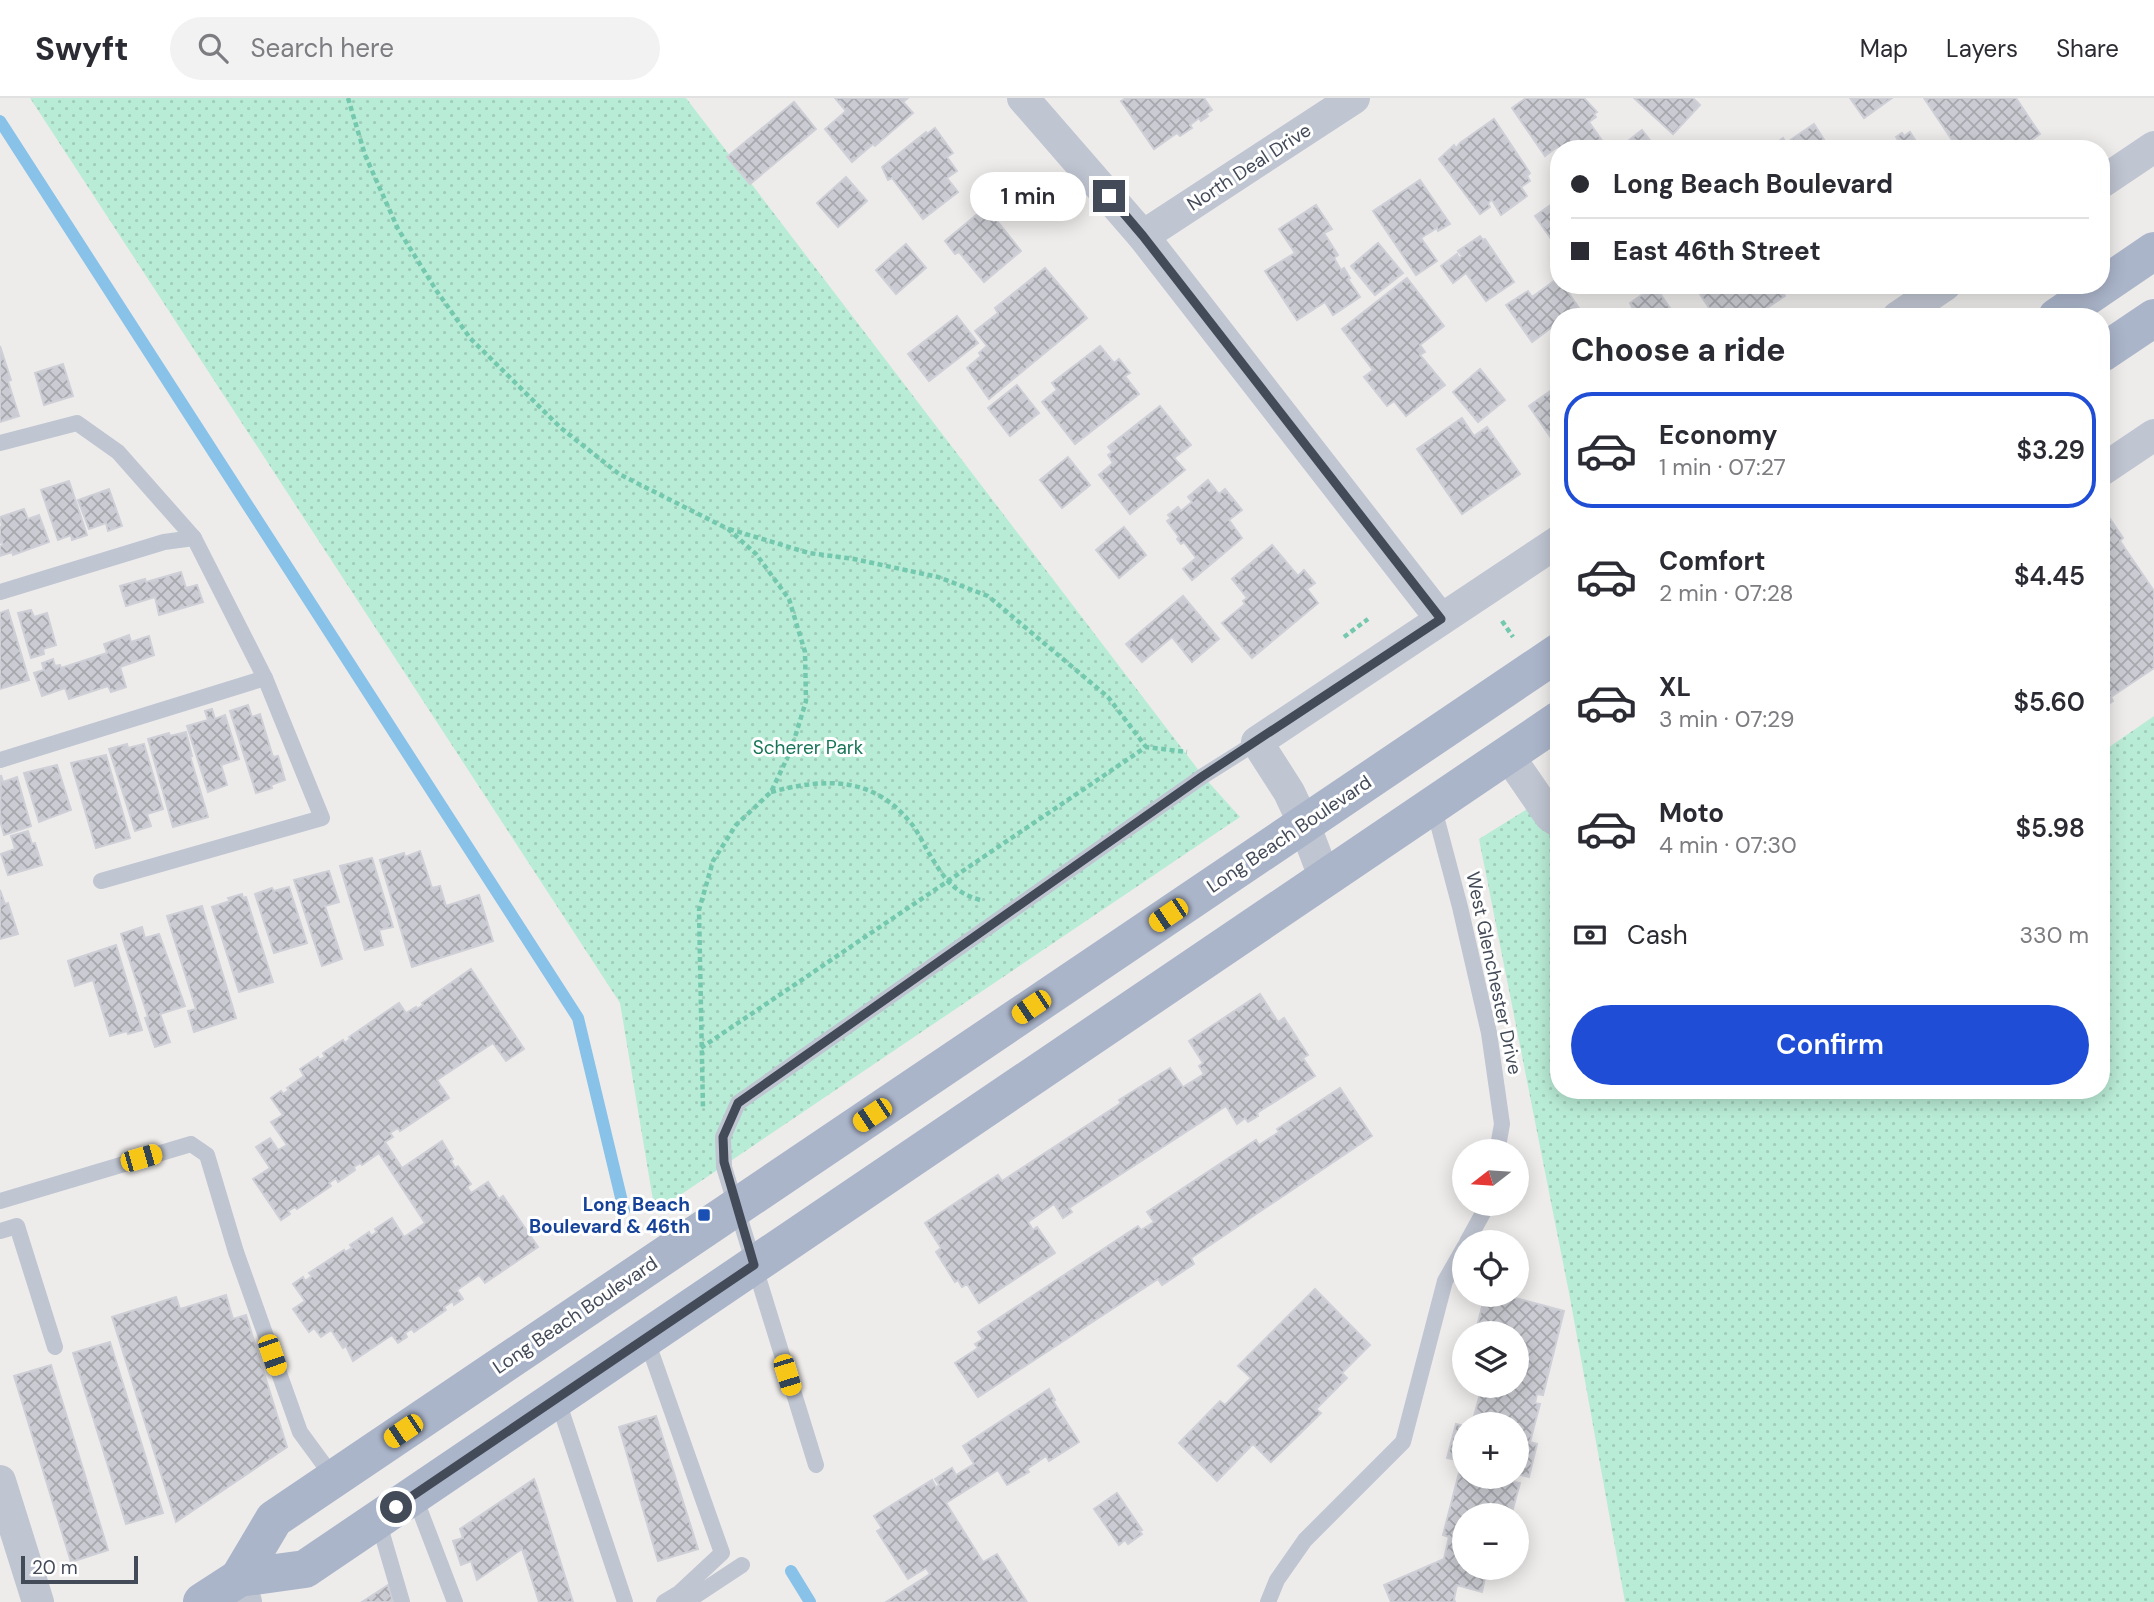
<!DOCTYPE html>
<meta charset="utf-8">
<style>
:root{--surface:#fff;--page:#f2f2f3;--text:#2b2b33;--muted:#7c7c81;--line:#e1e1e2;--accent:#1f4dd5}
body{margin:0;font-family:"DM Sans",sans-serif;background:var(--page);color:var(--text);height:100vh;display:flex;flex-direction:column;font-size:26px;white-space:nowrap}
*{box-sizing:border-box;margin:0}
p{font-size:23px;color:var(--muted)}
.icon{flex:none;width:38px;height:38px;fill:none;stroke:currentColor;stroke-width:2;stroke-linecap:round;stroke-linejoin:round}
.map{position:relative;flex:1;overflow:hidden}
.details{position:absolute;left:1550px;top:210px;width:560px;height:791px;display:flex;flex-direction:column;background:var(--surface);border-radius:28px;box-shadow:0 4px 18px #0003}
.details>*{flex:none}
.top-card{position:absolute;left:1550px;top:42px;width:560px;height:154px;border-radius:28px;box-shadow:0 4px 18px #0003;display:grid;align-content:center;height:154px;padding:0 21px;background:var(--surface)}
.needle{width:46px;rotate:253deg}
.tools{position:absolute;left:1452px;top:1041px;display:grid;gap:14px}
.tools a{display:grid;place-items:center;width:77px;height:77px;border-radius:50%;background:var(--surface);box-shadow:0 4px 18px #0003;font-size:35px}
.scale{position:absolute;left:21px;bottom:18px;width:117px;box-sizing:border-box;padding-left:7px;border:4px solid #444b58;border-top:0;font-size:19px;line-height:24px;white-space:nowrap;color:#444b58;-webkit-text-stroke:5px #fff;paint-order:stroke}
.end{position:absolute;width:32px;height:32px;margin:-16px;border:9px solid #444b58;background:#fff;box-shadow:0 0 0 4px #fff}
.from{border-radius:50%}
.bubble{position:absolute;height:49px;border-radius:24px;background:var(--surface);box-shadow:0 4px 18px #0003;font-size:23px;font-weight:600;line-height:49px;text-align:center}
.car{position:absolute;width:21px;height:42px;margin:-21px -10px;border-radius:9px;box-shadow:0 0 5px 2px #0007;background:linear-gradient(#f5c518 24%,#345 0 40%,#f5c518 0 76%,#345 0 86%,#f5c518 0)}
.top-card b{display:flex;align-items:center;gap:24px;height:66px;font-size:26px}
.top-card b+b{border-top:2px solid var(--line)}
.top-card i{width:18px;height:18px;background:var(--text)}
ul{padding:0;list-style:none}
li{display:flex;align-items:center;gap:21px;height:116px;margin:0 14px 10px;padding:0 7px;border:4px solid transparent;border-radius:28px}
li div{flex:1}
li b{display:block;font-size:26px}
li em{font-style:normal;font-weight:600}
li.selected{border-color:var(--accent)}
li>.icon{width:63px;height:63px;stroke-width:1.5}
h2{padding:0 21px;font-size:32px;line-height:84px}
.pay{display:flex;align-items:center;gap:18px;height:77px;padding:0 21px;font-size:26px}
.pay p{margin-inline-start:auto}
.action{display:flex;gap:14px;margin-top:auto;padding:14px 21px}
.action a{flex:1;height:80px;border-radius:42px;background:var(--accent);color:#fff;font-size:28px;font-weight:600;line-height:80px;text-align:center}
header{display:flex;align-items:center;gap:42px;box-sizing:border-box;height:98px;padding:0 35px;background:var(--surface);border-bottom:2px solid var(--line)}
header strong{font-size:33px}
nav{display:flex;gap:38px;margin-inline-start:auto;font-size:24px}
.search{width:490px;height:63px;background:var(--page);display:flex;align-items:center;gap:18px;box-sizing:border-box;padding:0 24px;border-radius:38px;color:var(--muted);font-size:26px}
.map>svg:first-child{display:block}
.green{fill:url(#green-dots)}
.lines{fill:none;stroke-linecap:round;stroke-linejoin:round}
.stream{stroke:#88c2e8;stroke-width:12}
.building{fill:url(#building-cross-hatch);stroke:#cfd0d7;stroke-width:2}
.path{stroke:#73c8ae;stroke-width:4.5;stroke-dasharray:5 3.5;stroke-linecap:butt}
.lane{stroke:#bfc5d1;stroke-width:16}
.street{stroke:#bfc5d1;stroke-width:32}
.primary{stroke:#abb5ca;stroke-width:38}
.route{stroke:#444b58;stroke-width:9}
.transit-dot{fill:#1a4fb4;stroke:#fff;stroke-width:2.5}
.labels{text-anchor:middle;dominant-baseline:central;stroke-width:6;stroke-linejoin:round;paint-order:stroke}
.street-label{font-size:19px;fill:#444b58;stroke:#fff}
.park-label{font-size:19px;fill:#197558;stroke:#fff}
.transit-label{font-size:19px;font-weight:bold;fill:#164399;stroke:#fff;text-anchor:end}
</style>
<header>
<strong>Swyft</strong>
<div class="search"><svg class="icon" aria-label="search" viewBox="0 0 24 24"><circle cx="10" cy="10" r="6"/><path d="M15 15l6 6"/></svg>Search here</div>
<nav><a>Map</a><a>Layers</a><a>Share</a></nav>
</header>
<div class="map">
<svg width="2154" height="1504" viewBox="0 0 2154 1504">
<defs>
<pattern id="green-dots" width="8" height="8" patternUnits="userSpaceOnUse" patternTransform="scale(1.75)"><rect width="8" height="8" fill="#b9ecd6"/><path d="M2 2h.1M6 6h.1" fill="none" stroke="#a0ccba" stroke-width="1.8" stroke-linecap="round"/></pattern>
<pattern id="building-cross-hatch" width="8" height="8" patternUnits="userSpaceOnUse" patternTransform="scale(1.75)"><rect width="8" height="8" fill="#cbccd3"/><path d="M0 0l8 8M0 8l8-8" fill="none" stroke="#a6a8ae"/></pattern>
</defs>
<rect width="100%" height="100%" fill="#eeeceb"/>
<!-- green -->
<g class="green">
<polygon points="30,0 686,0 1203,678 1240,719 655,1114 620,905"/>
<polygon points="2154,618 2154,1504 1625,1504 1570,1200 1479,741 1559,691 1559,992 2102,992 2102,654"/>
</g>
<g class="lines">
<!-- stream -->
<g class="stream">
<polyline points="0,23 578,920 624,1112"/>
<polyline points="791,1473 810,1504"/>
</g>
</g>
<!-- building -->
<g class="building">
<polygon points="835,0 908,0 903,4 913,15 875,48 873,46 852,64 825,31 846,13"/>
<polygon points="1126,0 1204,0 1212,12 1206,16 1208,18 1201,23 1199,20 1190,27 1192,30 1180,38 1177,35 1154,51 1121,3"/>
<polygon points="1526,0 1584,0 1597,14 1594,16 1596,19 1589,24 1608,51 1559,51 1557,49 1545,58 1512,10"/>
<polygon points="1634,0 1693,0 1700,7 1673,36"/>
<polygon points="1850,0 1892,0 1864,20"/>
<polygon points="1924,0 2016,0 2040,36 2018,51 1958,51"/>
<polygon points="794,4 816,31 750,86 727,59"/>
<polygon points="1494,21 1530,75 1527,78 1530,83 1521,89 1527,98 1501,117 1492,102 1488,105 1490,109 1480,116 1439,61 1454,47 1456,50 1460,45"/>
<polygon points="1814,26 1830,51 1768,51 1783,40 1786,45"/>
<polygon points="935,30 953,55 947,59 957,73 947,80 958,94 923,121 892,80 888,82 882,69 926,34 927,36"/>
<polygon points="1642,32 1657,51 1618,51"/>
<polygon points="1910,34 1921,51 1885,51 1898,42 1896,39 1902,35 1904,38"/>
<polygon points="846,79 867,103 838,129 817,105"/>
<polygon points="1420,82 1450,126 1438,133 1437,130 1421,140 1437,163 1416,177 1373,113"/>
<polygon points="1559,101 1559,146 1556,148 1535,118"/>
<polygon points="1316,107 1332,131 1324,135 1338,157 1334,160 1341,172 1344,170 1350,180 1348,181 1360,199 1333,217 1325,204 1297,222 1265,173 1295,155 1279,131"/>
<polygon points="986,109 1021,153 984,184 959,154 955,156 945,143"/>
<polygon points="1480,138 1483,142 1485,141 1514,184 1486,203 1466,175 1453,185 1441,168 1457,156 1459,160 1462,158 1458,153"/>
<polygon points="1378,145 1403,175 1375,197 1351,168"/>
<polygon points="906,146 926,170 896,196 876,172"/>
<polygon points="1045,170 1087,220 989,301 967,270 981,258 979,255 987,248 975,233 998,215 995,210"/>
<polygon points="1407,180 1444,228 1420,247 1425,254 1420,257 1445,287 1406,318 1394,303 1387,308 1364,279 1373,272 1342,231"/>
<polygon points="1558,180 1559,187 1563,187 1579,210 1567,219 1559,219 1559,224 1532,244 1506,207 1528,193 1532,199"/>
<polygon points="1694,187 1779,187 1785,198 1753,219 1715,219"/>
<polygon points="1655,188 1676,219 1637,219 1630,205"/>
<polygon points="957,218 978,245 929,283 908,256"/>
<polygon points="0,248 11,282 8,283 19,318 0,324"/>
<polygon points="1100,248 1114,265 1119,261 1130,275 1125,278 1139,296 1075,346 1042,304 1057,292 1052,285"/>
<polygon points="63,266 73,298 44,307 35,275"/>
<polygon points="1480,271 1505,302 1478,324 1453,294"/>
<polygon points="1017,287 1039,315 1010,338 988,310"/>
<polygon points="1559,287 1559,349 1558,350 1529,308"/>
<polygon points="1160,308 1191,347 1174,360 1185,372 1130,416 1099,377 1113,365 1108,357 1112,354 1108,349"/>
<polygon points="1462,320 1474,338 1487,329 1520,376 1462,416 1417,351"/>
<polygon points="1068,359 1090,387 1062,410 1040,382"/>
<polygon points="1208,382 1219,396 1225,391 1242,412 1229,422 1242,440 1192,482 1183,471 1196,460 1184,444 1181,446 1177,441 1179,439 1167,423 1171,420 1168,417 1178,409 1181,413 1192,404 1188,399"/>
<polygon points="69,383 87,437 72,442 71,437 58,442 41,392"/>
<polygon points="109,391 122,428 108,433 106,425 89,431 78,402"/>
<polygon points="2102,409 2123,440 2120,443 2154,493 2154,570 2111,599 2113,603 2102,611 2102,514 2110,509 2102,498"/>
<polygon points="24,411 28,421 39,417 49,444 13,457 12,454 0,458 0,448 3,447 2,444 0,445 0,429 2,428 0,419"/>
<polygon points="1124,429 1146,457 1119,480 1096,452"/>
<polygon points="1272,447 1298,478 1304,472 1315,485 1307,491 1318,505 1252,560 1222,525 1245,506 1243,503 1247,500 1232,481"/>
<polygon points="181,474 186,490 197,487 203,504 159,517 155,499 126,508 120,488 145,481 146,484"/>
<polygon points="1183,498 1219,541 1192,564 1172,539 1142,564 1126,546"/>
<polygon points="8,512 29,582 0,591 0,515"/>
<polygon points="31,512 34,519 47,515 56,547 43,551 44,556 31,560 18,515"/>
<polygon points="129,537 131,544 149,538 154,557 120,569 126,589 111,594 108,588 69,601 65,590 42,598 34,575 44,572 42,565 53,561 55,568 60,567 61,570 107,555 104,546"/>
<polygon points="248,607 252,619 260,616 273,659 278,658 285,682 271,687 272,690 256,695 230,613"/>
<polygon points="212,611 215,621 225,617 239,661 221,667 227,687 208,694 187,628 208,622 205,613"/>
<polygon points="186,634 192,658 190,658 208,719 173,729 148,641 169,635 170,638"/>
<polygon points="127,646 128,650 144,646 163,711 147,716 151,728 135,733 109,651"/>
<polygon points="106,657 130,740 96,750 71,665"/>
<polygon points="57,667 71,712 39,724 24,675"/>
<polygon points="1,677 3,684 17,679 31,728 4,737 0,722"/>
<polygon points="28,733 32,746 35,745 42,767 8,777 1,756 15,751 11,738"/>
<polygon points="420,753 432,790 440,788 446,808 479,797 493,843 412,869 380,762 404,755 405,759"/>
<polygon points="372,760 393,829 379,832 383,847 365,852 340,768"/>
<polygon points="329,773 339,804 325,808 342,861 322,868 294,782"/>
<polygon points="289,789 307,845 274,855 255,796 272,790 274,793"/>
<polygon points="0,792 5,806 8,805 18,836 0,841"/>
<polygon points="242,796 243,800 246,799 273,884 239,894 212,809 230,803 228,800"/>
<polygon points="202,808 236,920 194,934 188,913 196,911 167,818"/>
<polygon points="142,829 145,840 159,836 185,908 160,916 170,944 155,949 145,920 148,919 121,836"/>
<polygon points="116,847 142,932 128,936 127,933 110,938 93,882 75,888 68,863"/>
<polygon points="471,871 524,951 506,963 493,945 437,982 449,1000 400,1033 398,1030 390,1035 393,1039 385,1044 402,1070 442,1043 453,1061 451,1063 455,1070 458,1068 471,1086 467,1089 471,1095 488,1084 499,1101 503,1098 538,1149 485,1185 479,1177 457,1192 463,1201 454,1207 453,1203 444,1209 446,1212 414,1234 412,1231 405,1235 407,1239 398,1245 392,1237 353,1263 346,1248 343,1250 331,1232 321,1239 314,1230 309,1234 293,1211 305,1203 293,1186 303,1179 305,1183 312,1178 309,1175 344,1152 345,1154 352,1150 350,1147 369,1134 371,1138 377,1134 375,1131 392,1120 404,1139 425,1125 379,1055 362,1067 360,1065 354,1069 355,1072 338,1084 336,1080 329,1085 331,1088 297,1111 295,1109 288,1113 290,1116 281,1122 253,1081 270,1070 256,1049 270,1040 278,1052 287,1047 271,1024 283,1017 271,1000 281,993 283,996 289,992 287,990 304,978 300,971 318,959 319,962 325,959 323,955 343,942 345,945 350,941 349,939 399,905 406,915 416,909 417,911 423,907 422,905"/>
<polygon points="1260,896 1278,924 1284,920 1308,957 1303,960 1315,978 1257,1015 1258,1018 1248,1024 1245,1020 1237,1026 1226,1008 1069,1110 1072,1114 1063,1120 1054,1106 1028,1124 1033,1132 1037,1129 1055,1155 979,1205 967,1186 962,1189 958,1182 955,1184 936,1154 941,1150 925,1125 998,1077 1002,1083 1121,1005 1119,1002 1170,970 1183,989 1204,976 1199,968 1203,965 1189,943"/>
<polygon points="1340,990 1372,1038 1191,1160 1194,1166 1162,1187 1158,1181 978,1299 955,1265 978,1250 975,1246 983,1241 978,1234 1138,1128 1141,1132 1154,1124 1147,1114 1256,1042 1259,1047 1279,1034 1277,1031"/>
<polygon points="1315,1191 1370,1247 1342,1275 1347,1280 1316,1311 1321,1315 1271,1364 1253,1346 1217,1383 1179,1345 1220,1303 1225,1307 1251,1280 1238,1268"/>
<polygon points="226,1197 233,1221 246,1217 287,1349 176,1424 112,1219 176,1199 180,1211"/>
<polygon points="1485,1197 1504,1197 1564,1213 1543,1297 1537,1296 1535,1305 1540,1306 1530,1344 1537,1346 1529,1379 1517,1376 1517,1326 1472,1326 1482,1288 1517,1288 1517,1236 1475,1236"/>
<polygon points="110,1244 163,1415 126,1426 73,1255"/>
<polygon points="51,1267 108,1452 71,1464 14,1278"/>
<polygon points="1049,1291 1055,1302 1053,1303 1079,1344 1049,1363 1046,1358 1027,1371 1029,1374 1007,1387 998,1372 946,1405 983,1464 997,1456 1027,1504 886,1504 930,1476 926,1470 908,1481 877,1433 882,1430 874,1418 932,1382 936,1389 939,1387 935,1381 952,1370 956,1377 974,1366 963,1348"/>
<polygon points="656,1318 698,1451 658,1463 619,1329"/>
<polygon points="1456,1326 1465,1328 1465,1379 1515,1379 1514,1384 1520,1385 1511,1418 1465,1418 1465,1470 1507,1470 1505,1475 1503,1474 1501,1479 1486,1475 1482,1494 1457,1487 1454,1501 1455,1504 1391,1504 1384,1487 1444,1461 1449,1439 1443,1437 1462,1363 1447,1360"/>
<polygon points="534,1381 537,1389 573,1504 539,1504 522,1451 477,1482 471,1463 461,1467 453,1443 463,1440 460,1431"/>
<polygon points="1117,1395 1142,1432 1139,1433 1142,1436 1128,1446 1125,1442 1119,1447 1094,1411"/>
<polygon points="388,1487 393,1504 362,1504"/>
</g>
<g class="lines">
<!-- path -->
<g class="path">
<polyline points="348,0 365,57 398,131 436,192 470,240 561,330 619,376 728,431 756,456 789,501 805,554 806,603 791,652 771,694 736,727 713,763 699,812 703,1011"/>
<polyline points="729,431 809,455 854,461 938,479 988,498 1108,599 1146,649"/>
<polyline points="1502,523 1513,539"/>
<polyline points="1344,539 1368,521"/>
<path d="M771,694C825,680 872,678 910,724C917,732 922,743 927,752C943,778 950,793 980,802"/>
<polyline points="701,950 1146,649 1187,654"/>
</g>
<!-- lane -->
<g class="lane">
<polyline points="0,345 77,325 118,354 194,440"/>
<polyline points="0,494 164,444 194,440 265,580 0,662"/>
<polyline points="1433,707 1460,809 1489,935 1502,1026 1497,1054"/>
<polyline points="101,783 322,720 265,580"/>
<polyline points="0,1103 191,1046 207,1057 236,1154 300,1334 333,1379"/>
<polyline points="0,1133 17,1128 55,1249"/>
<polyline points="1467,1144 1488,1106"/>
<polyline points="646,1240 722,1455 679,1495 664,1504"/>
<polyline points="557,1300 625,1504"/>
<polyline points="816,1367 724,1069 723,1039 738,1005 1203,678 1257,644"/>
<polyline points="414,1397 455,1504"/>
<polyline points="378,1422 402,1504"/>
<polyline points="686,1504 742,1467"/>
<polyline points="1268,1504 1277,1482 1305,1442 1403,1344 1445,1183 1465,1148"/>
</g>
<!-- street -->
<g class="street">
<polyline points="1023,0 1143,138 1441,521"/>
<polyline points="2102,84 2154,49"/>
<polyline points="1143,138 1354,0"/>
<polyline points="1898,219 1945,187"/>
<polyline points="2102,372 2154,337"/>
<polyline points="1508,657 1550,718 1559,724"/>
<polyline points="1325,781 1304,726 1289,694 1257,644 1559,443"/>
<polyline points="0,1383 38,1504"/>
<polyline points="239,1480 246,1504"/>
</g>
<!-- primary -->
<g class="primary">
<polyline points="2057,219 2154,153"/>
<polyline points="2102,255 2154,220"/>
<polyline points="239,1480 274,1421 1559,554"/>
<polyline points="202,1504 239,1480 305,1471 1559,622"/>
</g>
</g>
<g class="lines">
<!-- route -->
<polyline class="route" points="396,1409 754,1167 724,1064 723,1039 738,1005 1203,678 1441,521 1143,138 1109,98"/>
</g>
<!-- markers -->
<rect class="transit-dot" x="697" y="1110" width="14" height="14" rx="3.5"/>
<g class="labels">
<!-- street labels -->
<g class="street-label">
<text transform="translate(1249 69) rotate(-33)">North Deal Drive</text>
<text transform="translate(1289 736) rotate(-34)">Long Beach Boulevard</text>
<text transform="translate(1494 875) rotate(78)">West Glenchester Drive</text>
<text transform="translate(575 1217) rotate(-34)">Long Beach Boulevard</text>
</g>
<!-- park labels -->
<g class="park-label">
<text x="808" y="649">Scherer Park</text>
</g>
<!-- transit labels -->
<g class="transit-label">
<text x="690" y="1106">Long Beach<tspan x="690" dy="22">Boulevard &amp; 46th</tspan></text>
</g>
</g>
</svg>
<div class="tools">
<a><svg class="needle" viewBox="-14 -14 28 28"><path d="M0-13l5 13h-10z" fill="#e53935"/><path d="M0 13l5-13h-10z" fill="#7c7c81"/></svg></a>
<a><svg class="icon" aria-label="locate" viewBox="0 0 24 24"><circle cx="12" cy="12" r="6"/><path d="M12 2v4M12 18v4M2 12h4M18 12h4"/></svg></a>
<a><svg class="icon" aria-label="layers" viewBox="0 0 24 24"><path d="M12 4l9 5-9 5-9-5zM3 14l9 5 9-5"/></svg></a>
<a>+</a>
<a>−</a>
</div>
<div class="scale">20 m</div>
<i class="end from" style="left:396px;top:1409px"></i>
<i class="end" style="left:1109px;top:98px"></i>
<div class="bubble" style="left:970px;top:74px;width:116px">1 min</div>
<i class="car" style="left:1168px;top:817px;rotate:236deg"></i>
<i class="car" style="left:1031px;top:909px;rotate:236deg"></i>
<i class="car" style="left:872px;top:1017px;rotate:236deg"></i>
<i class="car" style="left:141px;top:1060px;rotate:74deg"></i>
<i class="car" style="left:272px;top:1257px;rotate:161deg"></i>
<i class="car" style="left:787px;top:1277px;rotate:163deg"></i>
<i class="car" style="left:403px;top:1333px;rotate:236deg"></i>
<div class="top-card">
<b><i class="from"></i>Long Beach Boulevard</b>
<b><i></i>East 46th Street</b>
</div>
<section class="details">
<h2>Choose a ride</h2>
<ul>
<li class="selected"><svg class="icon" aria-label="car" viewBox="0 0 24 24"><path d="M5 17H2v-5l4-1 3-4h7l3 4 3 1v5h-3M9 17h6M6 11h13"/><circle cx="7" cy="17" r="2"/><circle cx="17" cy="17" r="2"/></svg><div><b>Economy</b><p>1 min · 07:27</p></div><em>$3.29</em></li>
<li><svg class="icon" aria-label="car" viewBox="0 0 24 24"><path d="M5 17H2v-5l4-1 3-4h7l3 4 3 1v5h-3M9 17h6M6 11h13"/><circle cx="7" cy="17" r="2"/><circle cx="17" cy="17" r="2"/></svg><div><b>Comfort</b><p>2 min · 07:28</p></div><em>$4.45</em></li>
<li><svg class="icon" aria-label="car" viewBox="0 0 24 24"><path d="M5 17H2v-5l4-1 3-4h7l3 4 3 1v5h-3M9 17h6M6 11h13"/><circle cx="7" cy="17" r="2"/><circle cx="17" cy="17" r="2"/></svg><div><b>XL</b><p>3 min · 07:29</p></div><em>$5.60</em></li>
<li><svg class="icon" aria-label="car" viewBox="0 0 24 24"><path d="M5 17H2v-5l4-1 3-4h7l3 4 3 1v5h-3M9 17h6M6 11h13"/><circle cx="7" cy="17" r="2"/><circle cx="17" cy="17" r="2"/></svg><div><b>Moto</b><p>4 min · 07:30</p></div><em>$5.98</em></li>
</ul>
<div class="pay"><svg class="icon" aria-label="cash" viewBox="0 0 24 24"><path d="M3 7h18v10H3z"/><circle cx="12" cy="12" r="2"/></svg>Cash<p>330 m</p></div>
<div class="action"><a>Confirm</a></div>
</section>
</div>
